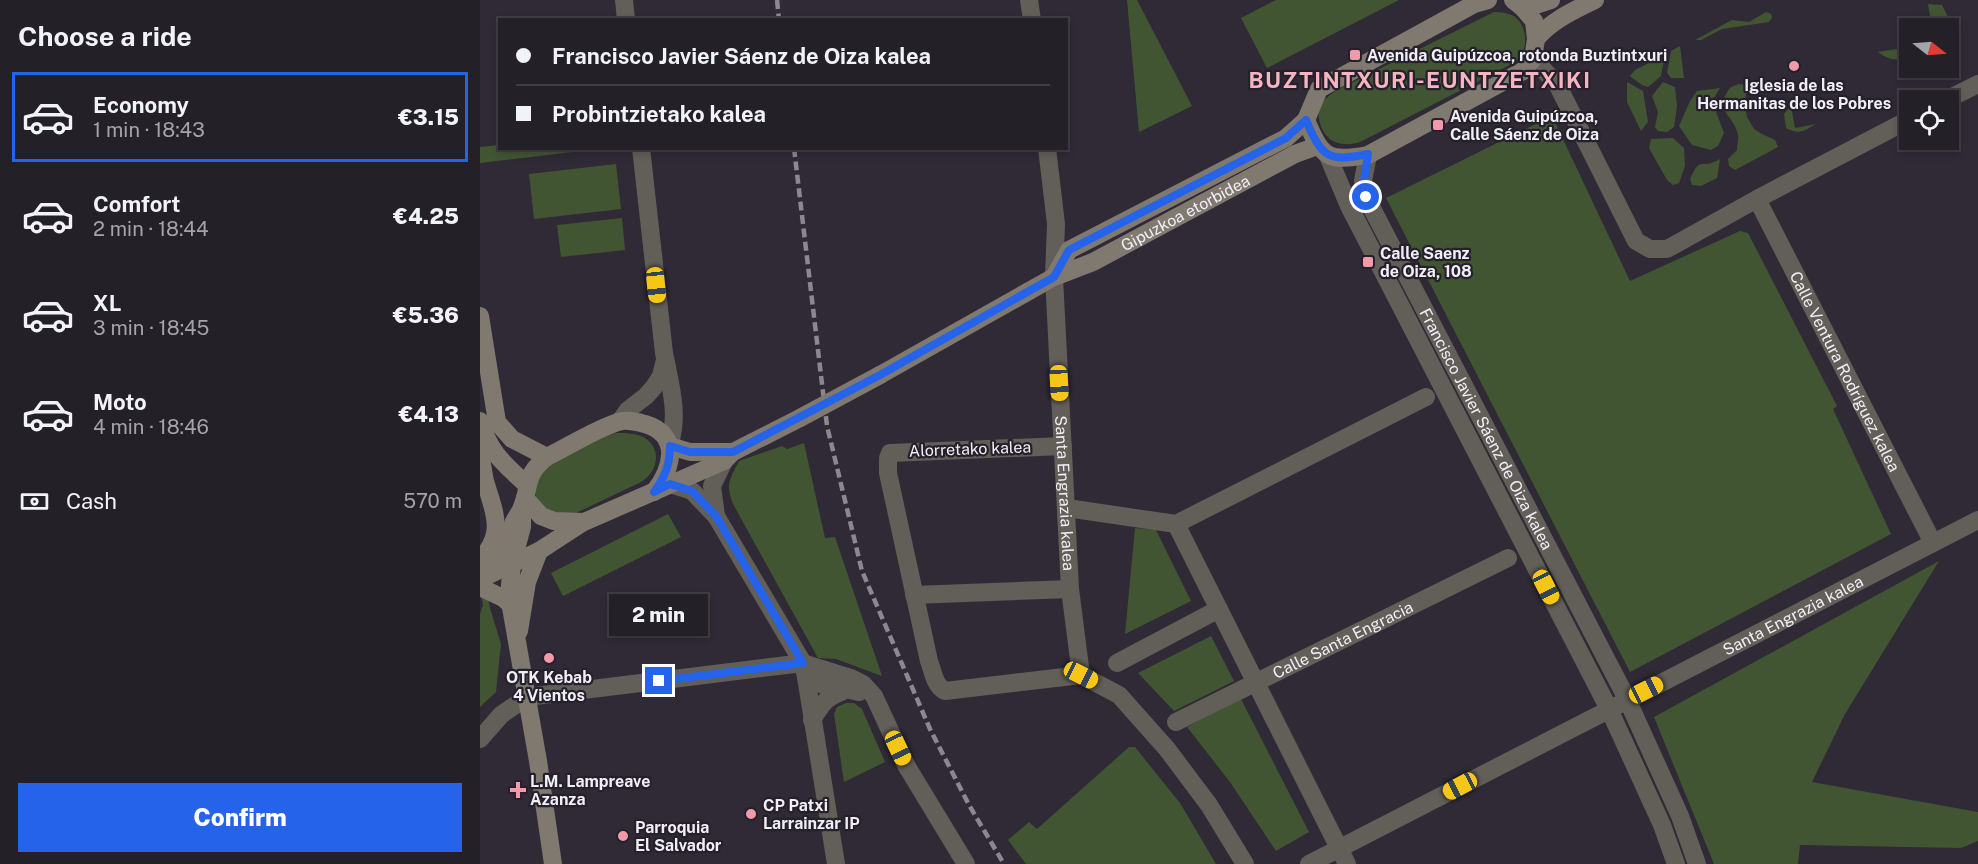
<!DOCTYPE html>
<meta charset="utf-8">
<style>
:root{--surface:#232028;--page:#2b2830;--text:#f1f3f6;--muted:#a3a3a8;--line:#403e45;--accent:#2563eb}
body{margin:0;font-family:"Public Sans",sans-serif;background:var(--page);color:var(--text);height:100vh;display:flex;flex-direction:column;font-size:22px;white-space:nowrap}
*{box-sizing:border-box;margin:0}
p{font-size:20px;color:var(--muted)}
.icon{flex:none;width:33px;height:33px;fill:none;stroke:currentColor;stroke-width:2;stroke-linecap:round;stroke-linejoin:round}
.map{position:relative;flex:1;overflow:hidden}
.sheet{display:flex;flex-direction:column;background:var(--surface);width:480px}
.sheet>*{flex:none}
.top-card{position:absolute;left:18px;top:18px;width:570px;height:132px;border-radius:0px;box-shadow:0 3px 9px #0003,0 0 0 2px var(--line);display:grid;align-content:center;height:132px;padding:0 18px;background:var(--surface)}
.needle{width:39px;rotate:107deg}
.tools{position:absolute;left:1419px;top:18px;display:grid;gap:12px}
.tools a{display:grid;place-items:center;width:60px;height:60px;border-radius:0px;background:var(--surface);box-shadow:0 3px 9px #0003,0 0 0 2px var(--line);font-size:30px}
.end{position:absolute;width:27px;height:27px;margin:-14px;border:8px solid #2563eb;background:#fff;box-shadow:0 0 0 3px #fff}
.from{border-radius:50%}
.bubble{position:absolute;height:42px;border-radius:0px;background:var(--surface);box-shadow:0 3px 9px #0003,0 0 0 2px var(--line);font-size:20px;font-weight:800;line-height:42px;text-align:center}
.car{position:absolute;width:18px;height:36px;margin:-18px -9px;border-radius:8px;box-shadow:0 0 4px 2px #0007;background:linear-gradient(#f5c518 24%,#345 0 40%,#f5c518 0 76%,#345 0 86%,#f5c518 0)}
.top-card b{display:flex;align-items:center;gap:21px;height:57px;font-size:22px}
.top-card b+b{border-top:2px solid var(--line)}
.top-card i{width:15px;height:15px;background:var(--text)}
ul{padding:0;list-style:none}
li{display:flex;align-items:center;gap:18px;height:90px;margin:0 12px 9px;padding:0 6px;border:3px solid transparent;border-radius:0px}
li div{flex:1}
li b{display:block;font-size:22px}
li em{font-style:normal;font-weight:800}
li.current{border-color:var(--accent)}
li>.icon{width:54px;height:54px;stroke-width:1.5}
h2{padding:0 18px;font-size:27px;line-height:72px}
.pay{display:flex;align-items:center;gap:15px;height:66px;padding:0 18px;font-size:22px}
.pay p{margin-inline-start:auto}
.action{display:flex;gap:12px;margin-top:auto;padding:12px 18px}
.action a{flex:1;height:69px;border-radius:0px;background:var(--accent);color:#fff;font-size:24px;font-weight:800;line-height:69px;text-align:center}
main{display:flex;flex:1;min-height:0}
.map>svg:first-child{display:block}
.green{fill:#415533}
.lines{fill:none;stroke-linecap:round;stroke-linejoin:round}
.street{stroke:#625e58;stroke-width:18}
.secondary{stroke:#7f7970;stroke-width:18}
.rail{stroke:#8c8892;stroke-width:4.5;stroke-dasharray:9 4.5;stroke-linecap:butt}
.secondary-bridge{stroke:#7f7970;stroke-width:18}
.route{stroke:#2563eb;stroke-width:8}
.poi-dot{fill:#f39aaa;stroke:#25212c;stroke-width:2}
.labels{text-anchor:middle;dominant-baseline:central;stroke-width:4.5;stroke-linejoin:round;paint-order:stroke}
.poi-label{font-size:16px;font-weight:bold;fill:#f1eef6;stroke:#25212c;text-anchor:start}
.street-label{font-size:16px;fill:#f1eef6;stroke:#25212c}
.district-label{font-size:22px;font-weight:bold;letter-spacing:1.5px;fill:#f8b4c0;stroke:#25212c}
</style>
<main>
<section class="sheet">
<h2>Choose a ride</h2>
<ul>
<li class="current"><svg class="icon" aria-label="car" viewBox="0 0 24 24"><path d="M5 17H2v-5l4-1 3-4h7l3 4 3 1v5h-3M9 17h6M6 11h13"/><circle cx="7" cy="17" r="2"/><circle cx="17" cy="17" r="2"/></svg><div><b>Economy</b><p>1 min · 18:43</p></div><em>€3.15</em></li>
<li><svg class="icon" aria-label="car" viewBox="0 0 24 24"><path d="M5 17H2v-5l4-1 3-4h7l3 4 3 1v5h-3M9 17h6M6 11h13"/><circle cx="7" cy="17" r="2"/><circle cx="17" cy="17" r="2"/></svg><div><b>Comfort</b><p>2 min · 18:44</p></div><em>€4.25</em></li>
<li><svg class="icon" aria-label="car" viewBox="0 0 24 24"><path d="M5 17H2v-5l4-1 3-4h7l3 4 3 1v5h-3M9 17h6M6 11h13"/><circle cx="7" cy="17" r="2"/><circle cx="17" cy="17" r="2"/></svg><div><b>XL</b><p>3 min · 18:45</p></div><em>€5.36</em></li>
<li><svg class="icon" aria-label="car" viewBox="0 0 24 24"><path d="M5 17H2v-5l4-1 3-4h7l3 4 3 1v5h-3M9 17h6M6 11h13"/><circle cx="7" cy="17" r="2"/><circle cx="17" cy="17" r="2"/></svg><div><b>Moto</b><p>4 min · 18:46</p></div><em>€4.13</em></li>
</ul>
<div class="pay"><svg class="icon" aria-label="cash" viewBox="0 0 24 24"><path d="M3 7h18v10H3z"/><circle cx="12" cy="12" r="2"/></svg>Cash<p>570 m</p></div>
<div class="action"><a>Confirm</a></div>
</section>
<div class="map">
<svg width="1498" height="864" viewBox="0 0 1498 864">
<rect width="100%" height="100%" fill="#2f2a36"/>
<!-- green -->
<g class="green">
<polygon points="647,0 657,0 712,106 659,132"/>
<polygon points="796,0 919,0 787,68 761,18"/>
<polygon points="1448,4 1462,5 1470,21 1472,32 1469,36 1468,28 1452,28"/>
<path d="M1014,12C1021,12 1031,13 1036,18C1047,27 1048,46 1040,57C1036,62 1029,65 1024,68L882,141C862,149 843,142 839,119C838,114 839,109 841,105C844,98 853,93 859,89Z"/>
<polygon points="1286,12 1291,14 1292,18 1289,22 1242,29 1221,40 1215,40 1252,20 1269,22"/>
<polygon points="1200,46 1204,78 1191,78 1187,73 1191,51"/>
<path d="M1429,47V56C1417,62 1409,60 1398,52Z"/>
<polygon points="1185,55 1181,76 1168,87 1162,85 1150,76 1155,70"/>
<polygon points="1147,82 1163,91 1168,122 1161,131 1147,102"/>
<polygon points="1183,82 1195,87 1197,106 1194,127 1187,132 1178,131 1175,127 1178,112 1172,96"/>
<path d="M1259,84L1267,85L1268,87L1264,102L1267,117L1274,129L1282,134L1295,140L1298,147L1255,170L1249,166L1248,159L1257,150C1257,145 1259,139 1258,135C1255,115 1231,111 1251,87Z"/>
<polygon points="1240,88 1232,101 1244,133 1238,146 1231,150 1212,145 1199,126 1210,101 1217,91"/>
<path d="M1311,106L1315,128L1336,124C1324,131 1319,135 1306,128L1304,114Z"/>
<polygon points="1072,116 1150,281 1260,231 1268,233 1357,406 1353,409 1411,534 1150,672 906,198"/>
<polygon points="1193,138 1204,148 1205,166 1199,183 1193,185 1187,180 1169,148 1171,139"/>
<polygon points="19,145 20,148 117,149 0,163 0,147"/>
<path d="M1240,159L1237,178L1221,186L1212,185L1210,179C1221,154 1220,171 1240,159Z"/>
<polygon points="136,164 141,209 54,219 49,174"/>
<polygon points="142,218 145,250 81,257 77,225"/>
<path d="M136,433C146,433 156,433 165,438C183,450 177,473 161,482L96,513H69C65,509 59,504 57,499C42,469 108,446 127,436Z"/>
<path d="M324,443L345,538L355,537L402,676L356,659L338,658L253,504C245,484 250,479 259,461L302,446L307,449Z"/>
<polygon points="188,514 201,537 83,596 71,573"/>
<polygon points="655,528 676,530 711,601 645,634"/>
<polygon points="0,561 10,608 21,644 16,692 0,707 0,614 3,605 0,590"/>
<polygon points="1459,561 1365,714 1332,782 1498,812 1498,841 1481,848 1320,845 1318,864 1234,864 1174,717"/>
<polygon points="731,636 754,681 694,711 658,673"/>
<polygon points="761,699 829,832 796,851 750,782 707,727"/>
<polygon points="366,703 374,703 382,709 405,762 364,782 354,714 357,707"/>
<polygon points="649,747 655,747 700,803 736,864 546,864 528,840 549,822 557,829"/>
</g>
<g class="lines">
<!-- street -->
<g class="street">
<polyline points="144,0 146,20"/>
<polyline points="549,0 552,20"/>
<path id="s1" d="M1053,59L1077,84L1156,241L1170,249H1187L1277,199L1453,543"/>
<polyline points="1466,100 1498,84"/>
<path d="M161,148L184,353C190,383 199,414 190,443"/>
<path id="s2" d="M567,148L576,224L574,277L590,589L601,675L639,695L687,749L729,805L765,864"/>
<path id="s3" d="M888,155L883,181L886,197L1147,699L1200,816L1217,864"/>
<polyline points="848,156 869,206 1129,709 1182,825 1196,864"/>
<polyline points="1277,199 1430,119"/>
<polyline points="140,421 148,410 166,396 174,387 181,376 185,360"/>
<path d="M583,446L410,453L408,458V473L449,661C453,671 454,685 465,691L601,675"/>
<polyline points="190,484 212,491 236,516 323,663 326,677 356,864"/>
<polyline points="587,508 696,524 946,397"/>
<polyline points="236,516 232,486 244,461"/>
<polyline points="696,524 867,864"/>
<polyline points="434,595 590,589"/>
<polyline points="637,663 739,609"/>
<path d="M326,677C341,688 362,687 379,692"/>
<path d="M332,720C344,700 347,697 368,689"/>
<path id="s4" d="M696,722L1028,558"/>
<polyline points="0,739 21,715 47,697 323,663 371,678 383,684 394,696 426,765 486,864"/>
<path id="s5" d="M829,864L1498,520"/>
</g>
<!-- secondary -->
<g class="secondary">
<path d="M1008,0L994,4L839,89L826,120C842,158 847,162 888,155L1043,71L1053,59L1056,39L1054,21L1043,8L1033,0"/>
<polyline points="1043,8 1053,6 1071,0"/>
<path d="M1056,39C1072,20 1093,11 1115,0"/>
<polyline points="574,277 589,250 806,138 826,120"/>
<polyline points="0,316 17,422 32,439 67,457"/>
<path id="s6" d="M400,375L574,277L613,262L815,154L837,146"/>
<path d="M0,421C11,454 22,462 47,485"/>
<polyline points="190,446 210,452 253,452"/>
<path d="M0,453C2,462 3,472 5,481C14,512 26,533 0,560"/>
<polyline points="45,498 61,516 74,521 104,522 244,461 253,452 320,418"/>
<polyline points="42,509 42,527 32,564 29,596 58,761 73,864"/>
<path d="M0,566C25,556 26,548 33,524C35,518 40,513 42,507C51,484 44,475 67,457C89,446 114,430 138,422C146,419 157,422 165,424C202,435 192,469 174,492"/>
<polyline points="0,579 59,551 102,523"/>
<polyline points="0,587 23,598 30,604"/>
<polyline points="39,631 47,582 59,551"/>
</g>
<!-- rail -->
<g class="rail">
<polyline points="297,0 299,20"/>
<polyline points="314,148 347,426 382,571 450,729 489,805 524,864"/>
</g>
<!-- secondary-bridge -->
<polyline class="secondary-bridge" points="320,418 400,375"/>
</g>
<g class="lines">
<!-- route -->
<path class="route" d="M179,681L323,663L236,516L212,491L190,484L174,492C185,477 190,464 190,446L210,452H253L400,375L574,277L589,250L806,138L826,120C842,158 848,162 888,154L884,181L886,197"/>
</g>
<!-- markers -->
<g class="poi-dot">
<rect x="869" y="49" width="12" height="12" rx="3"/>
<circle cx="1314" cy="66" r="6"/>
<rect x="952" y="119" width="12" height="12" rx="3"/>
<rect x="882" y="256" width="12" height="12" rx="3"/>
<circle cx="69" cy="658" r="6"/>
<path d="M35 781h6v6h6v6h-6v6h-6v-6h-6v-6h6z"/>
<circle cx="271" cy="814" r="6"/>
<circle cx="143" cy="836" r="6"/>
</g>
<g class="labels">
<!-- poi labels -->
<g class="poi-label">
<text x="887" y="55">Avenida Guipúzcoa, rotonda Buztintxuri</text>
<text x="1314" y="85" text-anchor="middle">Iglesia de las<tspan x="1314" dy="18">Hermanitas de los Pobres</tspan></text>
<text x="970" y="116">Avenida Guipúzcoa,<tspan x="970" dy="18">Calle Sáenz de Oiza</tspan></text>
<text x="900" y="253">Calle Saenz<tspan x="900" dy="18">de Oiza, 108</tspan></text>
<text x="69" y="677" text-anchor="middle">OTK Kebab<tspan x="69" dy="18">4 Vientos</tspan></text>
<text x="50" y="781">L.M. Lampreave<tspan x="50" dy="18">Azanza</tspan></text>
<text x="283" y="805">CP Patxi<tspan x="283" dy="18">Larrainzar IP</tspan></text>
<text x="155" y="827">Parroquia<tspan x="155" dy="18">El Salvador</tspan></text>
</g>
<!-- street labels -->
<g class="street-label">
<text stroke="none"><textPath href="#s6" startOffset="346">Gipuzkoa etorbidea</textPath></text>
<text stroke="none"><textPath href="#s1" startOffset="540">Calle Ventura Rodríguez kalea</textPath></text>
<text stroke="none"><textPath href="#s3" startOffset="304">Francisco Javier Sáenz de Oiza kalea</textPath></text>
<text transform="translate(490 449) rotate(-2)">Alorretako kalea</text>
<text stroke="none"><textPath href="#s2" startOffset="346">Santa Engrazia kalea</textPath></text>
<text stroke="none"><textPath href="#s5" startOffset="544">Santa Engrazia kalea</textPath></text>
<text stroke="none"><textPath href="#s4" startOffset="186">Calle Santa Engracia</textPath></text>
</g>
<!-- district labels -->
<g class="district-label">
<text x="940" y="80">BUZTINTXURI-EUNTZETXIKI</text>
</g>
</g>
</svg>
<div class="tools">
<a><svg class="needle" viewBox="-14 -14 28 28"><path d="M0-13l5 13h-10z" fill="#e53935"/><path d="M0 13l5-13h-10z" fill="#a3a3a8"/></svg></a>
<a><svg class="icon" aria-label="locate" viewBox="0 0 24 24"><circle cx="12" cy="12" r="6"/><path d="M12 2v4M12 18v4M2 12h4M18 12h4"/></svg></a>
</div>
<i class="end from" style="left:886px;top:197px"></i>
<i class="end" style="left:179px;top:681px"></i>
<div class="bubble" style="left:129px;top:594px;width:99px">2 min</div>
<i class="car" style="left:176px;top:285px;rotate:174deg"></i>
<i class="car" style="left:579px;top:383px;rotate:177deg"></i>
<i class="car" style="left:1066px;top:587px;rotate:153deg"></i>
<i class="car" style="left:601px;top:675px;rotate:117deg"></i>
<i class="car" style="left:1166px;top:690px;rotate:63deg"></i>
<i class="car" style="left:418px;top:748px;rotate:155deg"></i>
<i class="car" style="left:980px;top:786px;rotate:242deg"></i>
<div class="top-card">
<b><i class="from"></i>Francisco Javier Sáenz de Oiza kalea</b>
<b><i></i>Probintzietako kalea</b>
</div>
</div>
</main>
